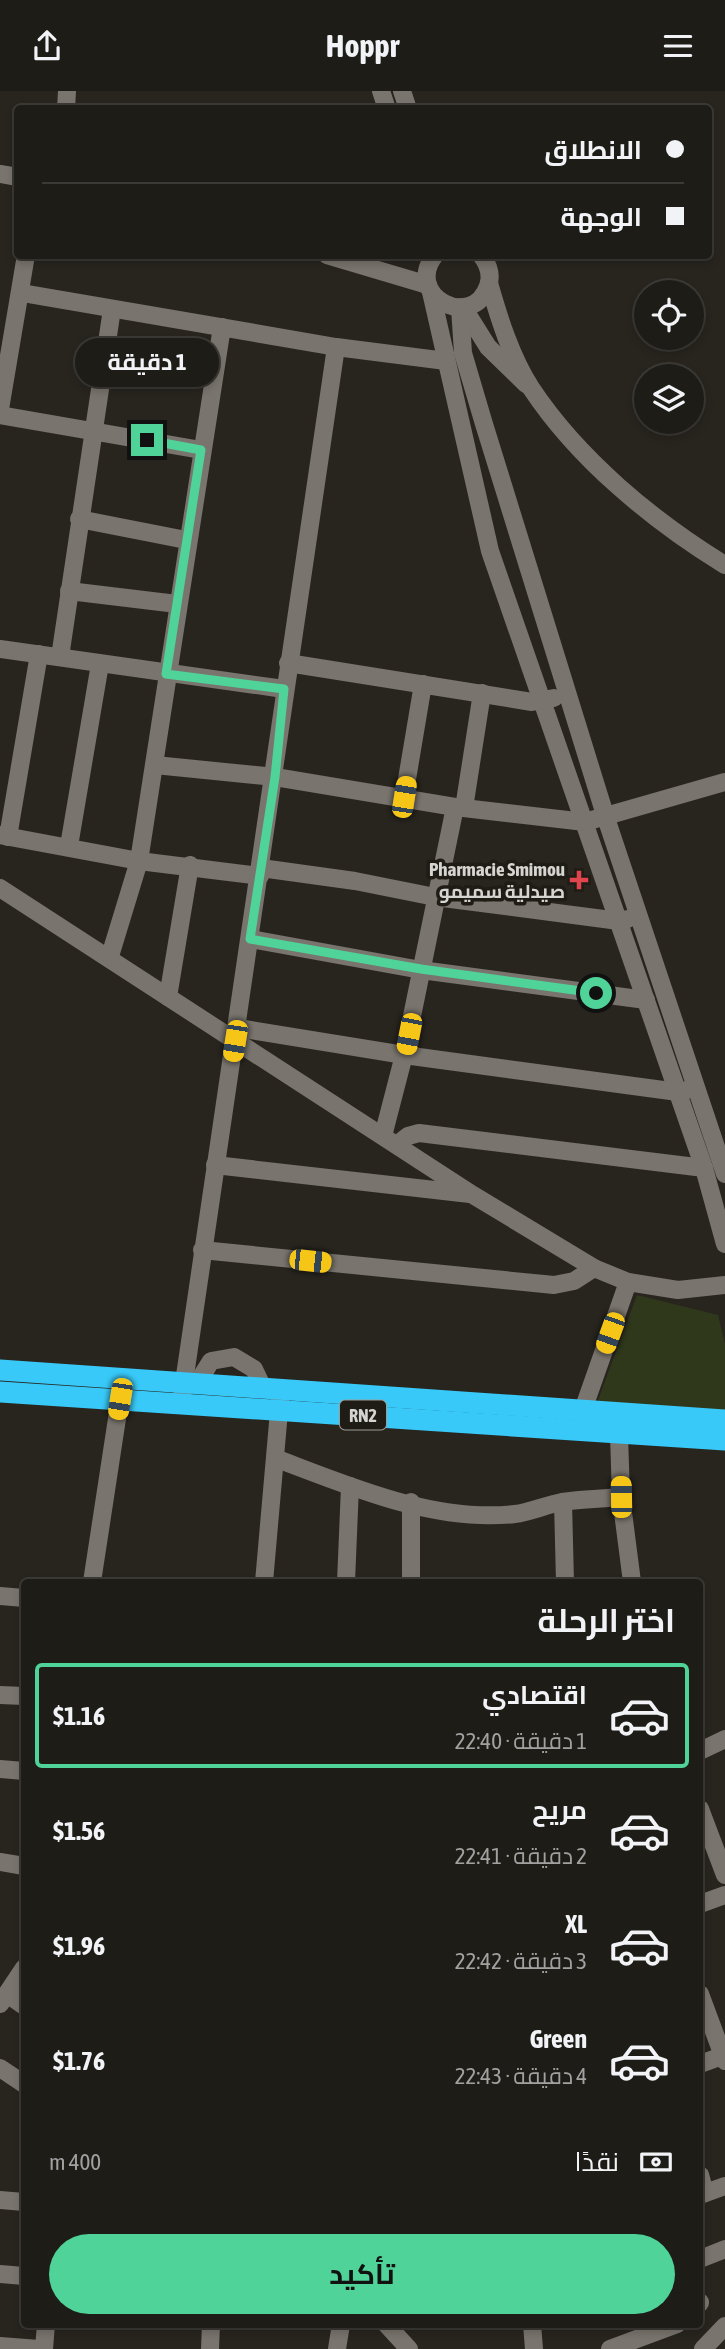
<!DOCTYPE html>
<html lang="ar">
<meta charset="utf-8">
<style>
:root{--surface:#1e1c17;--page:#262520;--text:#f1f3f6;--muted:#a1a1a1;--line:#3c3a36;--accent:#4fd399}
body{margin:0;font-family:"Asap Condensed",Cairo,sans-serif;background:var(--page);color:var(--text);direction:rtl;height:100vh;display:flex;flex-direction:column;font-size:26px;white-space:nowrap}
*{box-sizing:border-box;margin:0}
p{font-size:23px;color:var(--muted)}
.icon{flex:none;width:38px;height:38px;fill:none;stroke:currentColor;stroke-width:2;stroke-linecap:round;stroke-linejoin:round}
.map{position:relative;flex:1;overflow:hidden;direction:ltr}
.drawer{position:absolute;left:21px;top:1488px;width:682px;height:749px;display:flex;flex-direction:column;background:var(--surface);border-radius:7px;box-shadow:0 4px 10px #0003,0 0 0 2px var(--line);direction:rtl}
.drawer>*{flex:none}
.hud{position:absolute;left:14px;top:14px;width:698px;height:154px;border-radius:7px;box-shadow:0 4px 10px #0003,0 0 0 2px var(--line);direction:rtl;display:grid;align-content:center;height:154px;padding:0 28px;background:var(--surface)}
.buttons{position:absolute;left:634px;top:189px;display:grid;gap:14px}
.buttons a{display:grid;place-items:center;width:70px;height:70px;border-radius:50%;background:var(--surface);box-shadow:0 4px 10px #0003,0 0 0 2px var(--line);font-size:35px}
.end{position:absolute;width:32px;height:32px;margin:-16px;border:9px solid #4fd399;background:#111;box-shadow:0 0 0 4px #111}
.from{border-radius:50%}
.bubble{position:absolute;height:49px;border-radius:24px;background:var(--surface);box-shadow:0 4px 10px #0003,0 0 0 2px var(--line);font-size:23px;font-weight:700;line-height:49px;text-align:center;direction:rtl}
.car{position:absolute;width:21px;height:42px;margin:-21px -10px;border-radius:9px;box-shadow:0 0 5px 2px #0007;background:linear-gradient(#f5c518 24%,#345 0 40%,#f5c518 0 76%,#345 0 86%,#f5c518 0)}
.hud b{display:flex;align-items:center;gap:24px;height:66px;font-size:26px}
.hud b+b{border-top:2px solid var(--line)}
.hud i{width:18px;height:18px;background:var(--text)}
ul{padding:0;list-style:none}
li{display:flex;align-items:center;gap:21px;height:105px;margin:0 14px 10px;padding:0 14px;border:4px solid transparent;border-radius:7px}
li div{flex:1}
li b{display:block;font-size:26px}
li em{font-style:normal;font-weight:700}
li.selected{border-color:var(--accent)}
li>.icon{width:63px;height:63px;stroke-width:1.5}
h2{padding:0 28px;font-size:32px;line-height:84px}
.pay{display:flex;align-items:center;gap:18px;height:77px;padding:0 28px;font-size:26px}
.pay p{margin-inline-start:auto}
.primary-button{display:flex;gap:14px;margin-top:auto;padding:14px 28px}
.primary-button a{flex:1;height:80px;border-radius:42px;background:var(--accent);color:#111;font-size:28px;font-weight:700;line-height:80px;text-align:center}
header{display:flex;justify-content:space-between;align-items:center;height:91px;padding:0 28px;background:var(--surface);font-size:32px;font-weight:700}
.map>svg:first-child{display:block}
.green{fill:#2f381b}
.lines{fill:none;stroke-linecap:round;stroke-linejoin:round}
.minor{stroke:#79746d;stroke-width:18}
.highway{stroke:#38c9f8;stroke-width:21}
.route{stroke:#4fd399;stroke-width:9}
.health-dot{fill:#e0444e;stroke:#1f1b15;stroke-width:2.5}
.labels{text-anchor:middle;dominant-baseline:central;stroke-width:7;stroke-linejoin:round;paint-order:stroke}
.shield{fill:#1f1b15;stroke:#9f9c98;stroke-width:2}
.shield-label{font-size:18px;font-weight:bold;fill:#d6d4d0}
.poi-label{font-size:19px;font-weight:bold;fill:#d6d4d0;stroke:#1f1b15;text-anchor:end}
</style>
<header><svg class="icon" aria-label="menu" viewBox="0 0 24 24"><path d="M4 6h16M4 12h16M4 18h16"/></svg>Hoppr<svg class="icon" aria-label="share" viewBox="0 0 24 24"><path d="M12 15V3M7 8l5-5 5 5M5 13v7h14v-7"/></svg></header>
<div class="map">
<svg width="725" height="2258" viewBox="0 0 725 2258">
<rect width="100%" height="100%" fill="#28251f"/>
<!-- green -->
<polygon class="green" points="637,1204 718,1224 725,1253 725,1330 594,1320"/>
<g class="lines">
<!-- minor -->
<g class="minor">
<polyline points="381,0 387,18"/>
<polyline points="402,0 408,18"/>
<polyline points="66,18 67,0"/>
<polyline points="0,83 18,86"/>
<polyline points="327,164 428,194"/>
<path d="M435,164C403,204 472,241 488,195C492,184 488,173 481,164"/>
<path d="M489,192C499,227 511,266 531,297C578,368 653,430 725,474"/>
<polyline points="431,201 490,460 704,1077 725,1153"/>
<polyline points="22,202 336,256 446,270"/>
<polyline points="463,216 488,256 526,293"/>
<polyline points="460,217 463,262 484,333 606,727 725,1083"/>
<polyline points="0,318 26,164"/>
<polyline points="0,324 201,359"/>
<polyline points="79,428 186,449"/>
<polyline points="69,500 177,513"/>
<polyline points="0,558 284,598"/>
<polyline points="60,566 112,218"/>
<polyline points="288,572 532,611 554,607"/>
<polyline points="155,674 275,686 455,716 585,731 725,691"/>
<polyline points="404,706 423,593"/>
<polyline points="464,717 482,602"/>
<polyline points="0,744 139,770 260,785"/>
<polyline points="8,746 39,563"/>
<polyline points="69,755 100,573"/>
<polyline points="261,777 355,790 435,806 619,830 628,828"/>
<polyline points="0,797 473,1104 594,1177 628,1191 678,1199 725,1194"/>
<polyline points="250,848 421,879 646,909"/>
<polyline points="110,865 139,770 222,236"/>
<polyline points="168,906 190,774"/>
<polyline points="238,937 404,964 678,1001 687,999"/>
<polyline points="383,1045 404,964 455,716"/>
<polyline points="398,1053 408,1045 419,1042 704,1077"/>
<polyline points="215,1074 470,1103"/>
<polyline points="202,1159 554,1194 574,1190 594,1177"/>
<polyline points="198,1291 211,1270 234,1266 254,1278 263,1297"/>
<polyline points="182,1305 336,256"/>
<polyline points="583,1319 628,1191"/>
<polyline points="619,1344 621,1406 632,1491"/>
<path d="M275,1367C349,1395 434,1432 515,1423C530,1421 546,1414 562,1411C581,1408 601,1408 621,1406"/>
<polyline points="563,1411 565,1491"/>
<polyline points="92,1491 120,1308"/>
<polyline points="264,1491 280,1309"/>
<polyline points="346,1491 350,1395"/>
<polyline points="411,1491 411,1411"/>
<polyline points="0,1505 24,1507"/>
<polyline points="0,1604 24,1605"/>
<polyline points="700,1660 725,1648"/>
<polyline points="0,1678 24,1680"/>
<polyline points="700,1718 725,1784"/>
<polyline points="0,1771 24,1775"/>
<polyline points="700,1813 725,1804"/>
<polyline points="7,1903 24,1915"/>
<polyline points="700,1903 725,1970"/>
<polyline points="0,1913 24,1877"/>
<polyline points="700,1973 725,1964"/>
<polyline points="0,1977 24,1993"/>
<polyline points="700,2084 705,2102"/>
<polyline points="700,2104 725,2095"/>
<polyline points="0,2109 24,2111"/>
<polyline points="700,2168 725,2158"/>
<polyline points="0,2183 24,2185"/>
<polyline points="700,2211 700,2212"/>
<polyline points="386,2233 409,2258"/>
<polyline points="532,2233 534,2258"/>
<polyline points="0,2255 39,2258"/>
<polyline points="44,2258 46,2233"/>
<polyline points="210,2258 211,2233"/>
<polyline points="337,2258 341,2233"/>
<polyline points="610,2258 677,2233"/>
<polyline points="703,2258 725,2235"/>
</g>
<!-- highway -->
<g class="highway">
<polyline points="0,1279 725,1329"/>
<polyline points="0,1301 725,1349"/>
</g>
</g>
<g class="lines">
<!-- route -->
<polyline class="route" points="147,349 201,359 166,583 284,598 275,686 250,848 421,878 596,902"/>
</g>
<!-- markers -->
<path class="health-dot" d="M575.5 778.5h7v7h7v7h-7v7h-7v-7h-7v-7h7z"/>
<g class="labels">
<!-- shield labels -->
<rect class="shield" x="340" y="1309.5" width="46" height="29" rx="5"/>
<g class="shield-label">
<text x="363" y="1324">RN2</text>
</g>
<!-- poi labels -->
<g class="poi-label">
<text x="565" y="778">Pharmacie Smimou<tspan x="565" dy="22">صيدلية سميمو</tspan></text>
</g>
</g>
</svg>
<div class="buttons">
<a><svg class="icon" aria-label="locate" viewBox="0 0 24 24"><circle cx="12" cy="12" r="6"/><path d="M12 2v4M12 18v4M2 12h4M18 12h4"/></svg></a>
<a><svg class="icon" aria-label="layers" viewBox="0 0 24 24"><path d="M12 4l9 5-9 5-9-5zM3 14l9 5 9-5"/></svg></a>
</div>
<i class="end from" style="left:596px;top:902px"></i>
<i class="end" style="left:147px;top:349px"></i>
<div class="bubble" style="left:75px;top:247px;width:144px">1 دقيقة</div>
<i class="car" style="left:404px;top:706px;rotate:9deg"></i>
<i class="car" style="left:409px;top:943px;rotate:191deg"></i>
<i class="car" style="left:235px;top:950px;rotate:189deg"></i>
<i class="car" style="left:310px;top:1170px;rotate:96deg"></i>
<i class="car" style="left:610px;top:1242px;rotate:200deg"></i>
<i class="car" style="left:120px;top:1308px;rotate:189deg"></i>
<i class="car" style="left:621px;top:1406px;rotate:359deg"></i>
<div class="hud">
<b><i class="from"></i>الانطلاق</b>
<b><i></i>الوجهة</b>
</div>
<section class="drawer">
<h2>اختر الرحلة</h2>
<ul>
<li class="selected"><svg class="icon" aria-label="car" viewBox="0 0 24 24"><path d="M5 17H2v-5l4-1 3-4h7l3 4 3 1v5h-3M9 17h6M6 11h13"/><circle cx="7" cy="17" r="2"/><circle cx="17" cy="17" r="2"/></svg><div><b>اقتصادي</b><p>1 دقيقة · 22:40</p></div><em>$1.16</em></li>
<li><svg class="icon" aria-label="car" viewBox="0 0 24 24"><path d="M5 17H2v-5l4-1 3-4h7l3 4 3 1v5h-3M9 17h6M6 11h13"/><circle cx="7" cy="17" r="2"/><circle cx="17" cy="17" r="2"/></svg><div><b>مريح</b><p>2 دقيقة · 22:41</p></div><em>$1.56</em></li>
<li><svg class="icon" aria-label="car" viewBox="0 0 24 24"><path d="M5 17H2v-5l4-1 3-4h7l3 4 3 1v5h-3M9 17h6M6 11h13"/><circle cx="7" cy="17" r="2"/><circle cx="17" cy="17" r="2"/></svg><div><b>XL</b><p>3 دقيقة · 22:42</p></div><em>$1.96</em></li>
<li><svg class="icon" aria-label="car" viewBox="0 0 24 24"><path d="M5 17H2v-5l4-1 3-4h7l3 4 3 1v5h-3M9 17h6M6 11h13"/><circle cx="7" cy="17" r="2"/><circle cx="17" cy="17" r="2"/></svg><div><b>Green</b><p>4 دقيقة · 22:43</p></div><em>$1.76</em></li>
</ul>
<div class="pay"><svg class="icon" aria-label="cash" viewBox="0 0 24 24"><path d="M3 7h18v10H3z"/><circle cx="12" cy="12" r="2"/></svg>نقدًا<p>400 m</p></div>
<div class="primary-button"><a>تأكيد</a></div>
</section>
</div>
